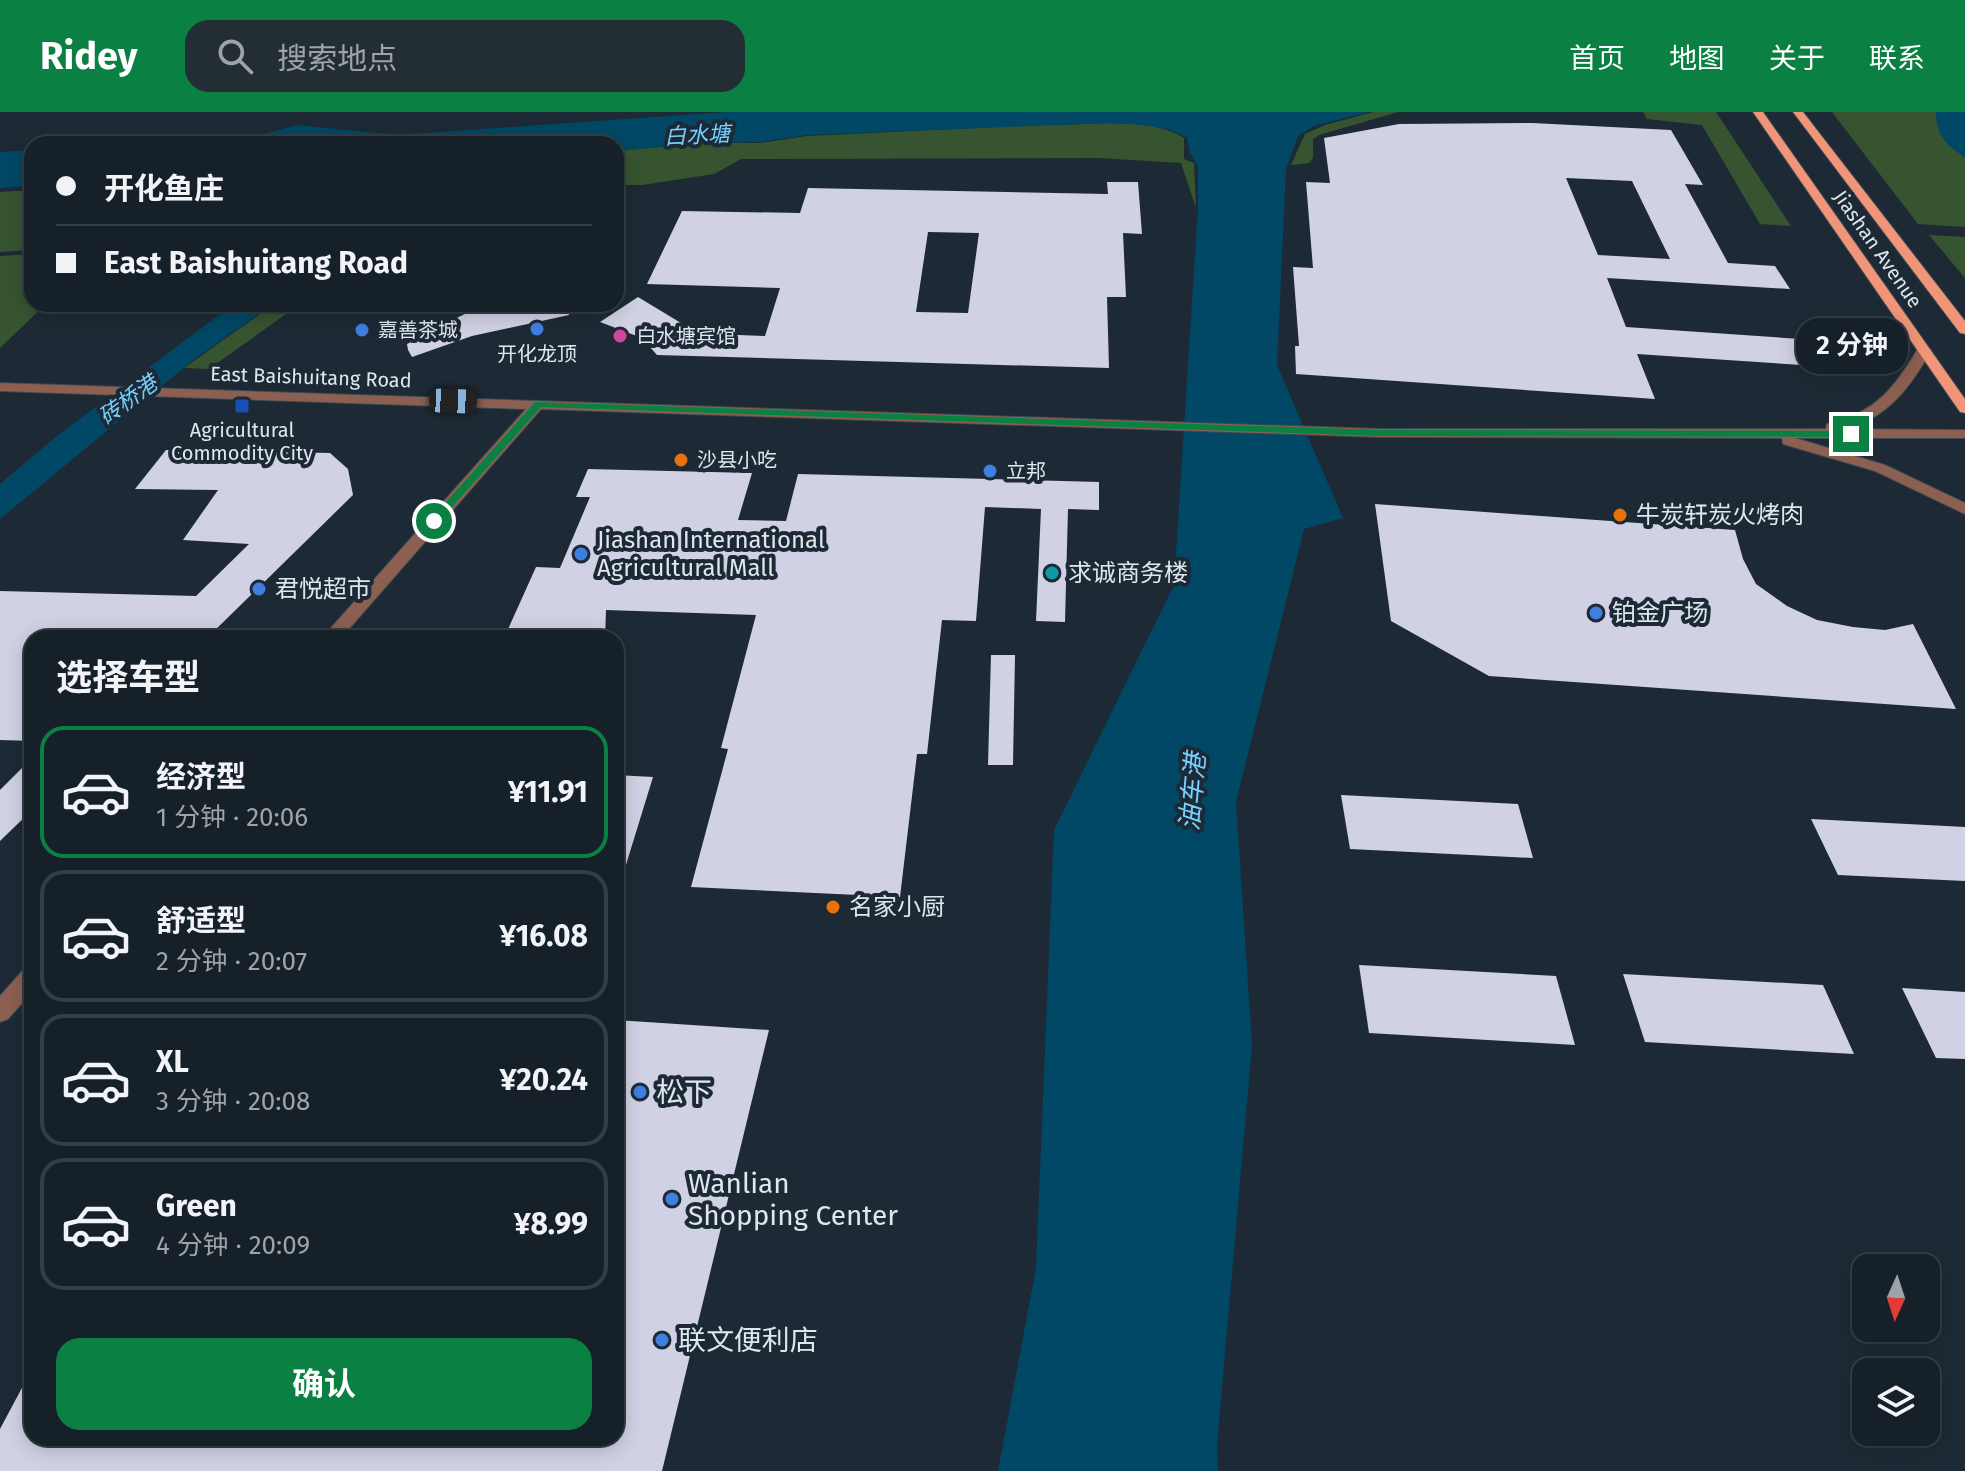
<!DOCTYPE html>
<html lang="zh">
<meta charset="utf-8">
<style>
:root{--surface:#162028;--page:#232d34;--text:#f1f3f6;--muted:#9ea3a8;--line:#353e45;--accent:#0b8043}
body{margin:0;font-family:"Fira Sans","Noto Sans SC",sans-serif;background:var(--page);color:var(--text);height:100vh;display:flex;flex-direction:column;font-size:30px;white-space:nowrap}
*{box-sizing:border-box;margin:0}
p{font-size:26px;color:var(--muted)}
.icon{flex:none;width:44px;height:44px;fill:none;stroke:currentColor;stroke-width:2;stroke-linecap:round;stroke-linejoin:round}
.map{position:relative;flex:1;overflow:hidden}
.details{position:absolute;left:24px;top:518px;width:600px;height:816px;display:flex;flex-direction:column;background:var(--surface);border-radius:24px;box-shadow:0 4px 20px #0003,0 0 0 2px var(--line)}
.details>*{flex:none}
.hud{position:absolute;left:24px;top:24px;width:600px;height:176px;border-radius:24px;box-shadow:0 4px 20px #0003,0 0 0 2px var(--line);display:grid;align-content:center;height:176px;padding:0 32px;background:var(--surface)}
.needle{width:52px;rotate:183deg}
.tools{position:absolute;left:1852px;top:1142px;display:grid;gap:16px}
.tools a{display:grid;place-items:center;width:88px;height:88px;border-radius:16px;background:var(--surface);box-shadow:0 4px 20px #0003,0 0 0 2px var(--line);font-size:40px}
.end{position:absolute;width:36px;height:36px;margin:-18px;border:10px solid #0b8043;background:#fff;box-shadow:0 0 0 4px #fff}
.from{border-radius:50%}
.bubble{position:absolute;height:56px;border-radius:24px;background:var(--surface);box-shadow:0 4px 20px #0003,0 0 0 2px var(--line);font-size:26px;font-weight:700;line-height:56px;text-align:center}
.car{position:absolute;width:24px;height:48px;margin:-24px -12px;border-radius:10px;box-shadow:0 0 6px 2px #0007;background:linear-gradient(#222 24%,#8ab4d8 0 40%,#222 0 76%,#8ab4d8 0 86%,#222 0)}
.hud b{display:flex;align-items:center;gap:28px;height:76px;font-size:30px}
.hud b+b{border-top:2px solid var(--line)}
.hud i{width:20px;height:20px;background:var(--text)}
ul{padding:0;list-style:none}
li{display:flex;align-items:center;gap:24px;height:132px;margin:0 16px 12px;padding:0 16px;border:4px solid var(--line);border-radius:24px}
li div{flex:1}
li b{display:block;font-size:30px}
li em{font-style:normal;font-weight:700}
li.selected{border-color:var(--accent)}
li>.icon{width:72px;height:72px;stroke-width:1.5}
h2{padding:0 32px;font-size:36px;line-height:96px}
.cta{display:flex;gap:16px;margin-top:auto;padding:16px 32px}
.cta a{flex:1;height:92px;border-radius:24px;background:var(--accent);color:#fff;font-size:32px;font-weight:700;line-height:92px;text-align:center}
header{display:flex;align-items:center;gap:48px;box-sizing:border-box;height:112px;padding:0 40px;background:var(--accent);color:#fff}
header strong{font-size:38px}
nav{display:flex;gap:44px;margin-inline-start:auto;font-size:28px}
.search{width:560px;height:72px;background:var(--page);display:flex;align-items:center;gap:20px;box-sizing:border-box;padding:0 28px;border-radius:24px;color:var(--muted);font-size:30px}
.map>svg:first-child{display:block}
.green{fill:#375430}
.water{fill:#004865}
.building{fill:#d0d1e4;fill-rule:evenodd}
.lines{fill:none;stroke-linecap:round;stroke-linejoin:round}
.minor-casing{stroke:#3c4853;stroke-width:2}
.major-casing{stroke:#3c4853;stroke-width:2}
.minor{fill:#8c6051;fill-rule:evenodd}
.major{fill:#f09577;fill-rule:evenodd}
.route{fill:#0b8043}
.shop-dot{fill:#3f7fe0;stroke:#1d2a35;stroke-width:3}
.hotel-dot{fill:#d1479c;stroke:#1d2a35;stroke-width:3}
.transit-dot{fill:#1a4fb4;stroke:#1d2a35;stroke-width:3}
.food-dot{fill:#e8710a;stroke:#1d2a35;stroke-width:3}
.culture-dot{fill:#0f9aa8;stroke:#1d2a35;stroke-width:3}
.labels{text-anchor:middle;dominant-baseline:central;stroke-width:8;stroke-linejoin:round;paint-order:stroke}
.far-street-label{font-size:20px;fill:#dee6ee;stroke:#1d2a35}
.far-poi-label{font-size:20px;fill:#dee6ee;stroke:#1d2a35;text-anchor:start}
.far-water-label{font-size:22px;font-style:italic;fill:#76cfff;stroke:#1d2a35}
.poi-label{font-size:24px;fill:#dee6ee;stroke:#1d2a35;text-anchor:start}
.water-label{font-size:26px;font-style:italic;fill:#76cfff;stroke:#1d2a35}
.near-poi-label{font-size:28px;fill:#dee6ee;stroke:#1d2a35;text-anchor:start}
</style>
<header>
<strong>Ridey</strong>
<div class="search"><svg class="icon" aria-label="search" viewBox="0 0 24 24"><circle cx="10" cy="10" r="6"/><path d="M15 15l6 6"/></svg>搜索地点</div>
<nav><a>首页</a><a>地图</a><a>关于</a><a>联系</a></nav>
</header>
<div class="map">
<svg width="1965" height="1359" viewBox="0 0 1965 1359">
<rect width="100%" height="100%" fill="#1d2a35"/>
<!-- green -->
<g class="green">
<polygon points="1373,0 1398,0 1319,23 1313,27 1313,46 1309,51 1291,53 1305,22 1325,13"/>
<polygon points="1643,0 1716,0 1791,114 1760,112 1702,13 1647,7"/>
<polygon points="1832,0 1965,0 1965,115 1918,112"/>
<path d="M1041,13C1082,14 1149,3 1184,26V47L1194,51L1196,96L1181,51L1099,46L741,47L714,62L642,73H616V39L707,31H760L807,24Z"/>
<polygon points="32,78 32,138 0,140 0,80"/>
<polygon points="1929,123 1965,125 1965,166"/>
<polygon points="32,142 32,192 46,192 0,236 0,144"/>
<polygon points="274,192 300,192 209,257 184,256"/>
</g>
<!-- water -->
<g class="water">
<path d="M727,0H1369L1314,14L1298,24L1286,57L1277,253L1343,406L1304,417L1236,690L1252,933L1217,1333L1218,1359H998L1036,1156L1054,718L1174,473L1198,96V54L1190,41L1187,26C1162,11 1134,13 1107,11L807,23L761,30L706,31L616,39V32H136L252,25L297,13L397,23Z"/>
<path d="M1936,0H1965V45C1947,35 1935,21 1936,0Z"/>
<polygon points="32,38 32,74 0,76 0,40"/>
<polygon points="234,192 272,192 192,249 0,407 0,372 57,324"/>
</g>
<!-- building -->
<g class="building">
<path d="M1532,11L1671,18L1703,73L1685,72L1728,151L1775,154L1790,177L1607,166L1626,215L1815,228L1832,255L1637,242L1655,287L1296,262L1295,234H1299L1293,155L1313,156L1306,70L1330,71L1324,26L1399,12ZM1566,66L1632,69L1670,147L1598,143Z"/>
<path d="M1107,70H1138L1142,122L1123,121L1126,185H1107L1109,256L657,243L642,226L600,210L638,185L681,211L688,221L765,224L780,176L647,172L682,99L800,101L808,76L1108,82ZM928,120L979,121L968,201L916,200Z"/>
<polygon points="504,192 568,192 569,203 472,224 412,245 408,238 407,232 415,228 427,210 448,210 465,202"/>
<polygon points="166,338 330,341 348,357 353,383 207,526 32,526 32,629 0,628 0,479 196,484 249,432 183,428 218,378 135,377"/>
<polygon points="588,357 752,361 738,408 786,409 798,362 1099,370 1099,398 1068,397 1065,510 1036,509 1041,397 985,395 976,509 942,508 927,642 917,642 900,785 691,775 728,637 721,636 756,503 606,498 605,526 504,526 536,455 560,456 590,385 576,385"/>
<polygon points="1375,392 1735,418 1743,447 1756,472 1787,494 1817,508 1853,515 1885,518 1913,512 1956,597 1489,564 1391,509"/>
<polygon points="991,543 1015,543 1013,653 988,653"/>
<polygon points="32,646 32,698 0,729 0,678"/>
<polygon points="616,663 653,665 621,769 616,768"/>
<polygon points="1341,683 1518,692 1533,746 1350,737"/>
<polygon points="1811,707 1965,715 1965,769 1838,763"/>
<polygon points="1359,853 1556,864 1575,933 1369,921"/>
<polygon points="1623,862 1823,873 1854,942 1645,930"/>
<polygon points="1902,876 1965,880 1965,947 1936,946"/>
<polygon points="616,908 769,918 662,1359 0,1359 0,1317 32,1257 32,1326 616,1326"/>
</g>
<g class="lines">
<defs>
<g id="minor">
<path d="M1924,234L1931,238C1911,275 1886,308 1843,317L1965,318V326H1795L1885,353L1965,391V402L1875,359L1783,332L1782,326L1380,325L541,297L341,526H322L526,297L0,279V271L1380,317H1826L1827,312C1877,300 1893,277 1919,235Z"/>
<polygon points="32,854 32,880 8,907 0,910 0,884 24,857"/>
</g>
<g id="major">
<polygon points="1753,0 1763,0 1965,287 1965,301 1960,300"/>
<polygon points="1793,0 1803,0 1965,209 1965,222 1960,221"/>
</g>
</defs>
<!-- minor casing -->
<use href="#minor" class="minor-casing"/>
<!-- major casing -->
<use href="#major" class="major-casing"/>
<!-- minor -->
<use href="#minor" class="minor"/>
<!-- major -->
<use href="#major" class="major"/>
</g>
<!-- route -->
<polygon class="route" points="535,290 1380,318 1851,319 1855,322 1851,325 1380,324 541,295 438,411 431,411 431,407"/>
<!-- markers -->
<g class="shop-dot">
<circle cx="537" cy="217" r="8"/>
<circle cx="362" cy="218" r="8"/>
<circle cx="990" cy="359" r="8"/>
<circle cx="581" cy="442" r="8"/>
<circle cx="259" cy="477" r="8"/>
<circle cx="1596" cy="501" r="8"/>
<circle cx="640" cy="980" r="8"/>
<circle cx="672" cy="1087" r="8"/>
<circle cx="662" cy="1228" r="8"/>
</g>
<circle class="hotel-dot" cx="620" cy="224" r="8"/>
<rect class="transit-dot" x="234" y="286" width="16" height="16" rx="4"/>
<g class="food-dot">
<circle cx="681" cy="348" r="8"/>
<circle cx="1620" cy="403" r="8"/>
<circle cx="833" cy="795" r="8"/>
</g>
<circle class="culture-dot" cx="1052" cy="461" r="8"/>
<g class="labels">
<!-- far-street labels -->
<g class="far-street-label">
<text transform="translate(1878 137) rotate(55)">Jiashan Avenue</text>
<text transform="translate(311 265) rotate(2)">East Baishuitang Road</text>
</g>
<!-- far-poi labels -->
<g class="far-poi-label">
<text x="378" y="218">嘉善茶城</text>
<text x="636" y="224">白水塘宾馆</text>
<text x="537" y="242" text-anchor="middle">开化龙顶</text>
<text x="242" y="318" text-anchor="middle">Agricultural<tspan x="242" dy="23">Commodity City</tspan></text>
<text x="697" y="348">沙县小吃</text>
<text x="1006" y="359">立邦</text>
</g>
<!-- far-water labels -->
<g class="far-water-label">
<text transform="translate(697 23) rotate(-3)">白水塘</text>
<text transform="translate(128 288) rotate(-36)">砖桥港</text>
</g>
<!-- poi labels -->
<g class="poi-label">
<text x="1636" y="403">牛炭轩炭火烤肉</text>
<text x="597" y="428">Jiashan International<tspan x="597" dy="28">Agricultural Mall</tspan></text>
<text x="1068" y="461">求诚商务楼</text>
<text x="275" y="477">君悦超市</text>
<text x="1612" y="501">铂金广场</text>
<text x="849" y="795">名家小厨</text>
</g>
<!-- water labels -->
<g class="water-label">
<text transform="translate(1193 680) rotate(-85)">油车港</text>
</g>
<!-- near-poi labels -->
<g class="near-poi-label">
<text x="656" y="980">松下</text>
<text x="688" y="1071">Wanlian<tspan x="688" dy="32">Shopping Center</tspan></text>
<text x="678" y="1228">联文便利店</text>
</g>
</g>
</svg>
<div class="tools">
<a><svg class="needle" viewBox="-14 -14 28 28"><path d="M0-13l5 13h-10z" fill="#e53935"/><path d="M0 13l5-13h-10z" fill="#9ea3a8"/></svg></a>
<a><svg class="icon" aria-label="layers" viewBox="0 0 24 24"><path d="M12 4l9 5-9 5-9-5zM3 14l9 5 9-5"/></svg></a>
</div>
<i class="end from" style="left:434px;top:409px"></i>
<i class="end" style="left:1851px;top:322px"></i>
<div class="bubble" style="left:1796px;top:206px;width:112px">2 分钟</div>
<i class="car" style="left:453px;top:289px;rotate:92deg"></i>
<div class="hud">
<b><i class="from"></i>开化鱼庄</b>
<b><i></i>East Baishuitang Road</b>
</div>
<section class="details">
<h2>选择车型</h2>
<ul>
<li class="selected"><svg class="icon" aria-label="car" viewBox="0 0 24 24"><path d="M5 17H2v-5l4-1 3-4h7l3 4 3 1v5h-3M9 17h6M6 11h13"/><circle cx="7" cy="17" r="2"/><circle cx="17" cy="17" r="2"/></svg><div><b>经济型</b><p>1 分钟 · 20:06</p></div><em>¥11.91</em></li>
<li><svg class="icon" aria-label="car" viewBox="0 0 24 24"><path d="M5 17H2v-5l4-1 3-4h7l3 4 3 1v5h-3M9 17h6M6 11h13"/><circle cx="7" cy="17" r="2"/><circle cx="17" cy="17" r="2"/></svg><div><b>舒适型</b><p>2 分钟 · 20:07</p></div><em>¥16.08</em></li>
<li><svg class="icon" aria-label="car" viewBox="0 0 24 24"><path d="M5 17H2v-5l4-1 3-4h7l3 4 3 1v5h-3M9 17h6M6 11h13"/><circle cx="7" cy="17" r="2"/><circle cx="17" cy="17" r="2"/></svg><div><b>XL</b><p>3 分钟 · 20:08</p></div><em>¥20.24</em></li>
<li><svg class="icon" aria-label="car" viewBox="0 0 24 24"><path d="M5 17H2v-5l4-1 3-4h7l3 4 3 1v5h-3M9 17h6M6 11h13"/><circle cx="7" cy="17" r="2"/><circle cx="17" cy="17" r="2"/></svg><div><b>Green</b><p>4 分钟 · 20:09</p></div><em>¥8.99</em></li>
</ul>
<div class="cta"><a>确认</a></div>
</section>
</div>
